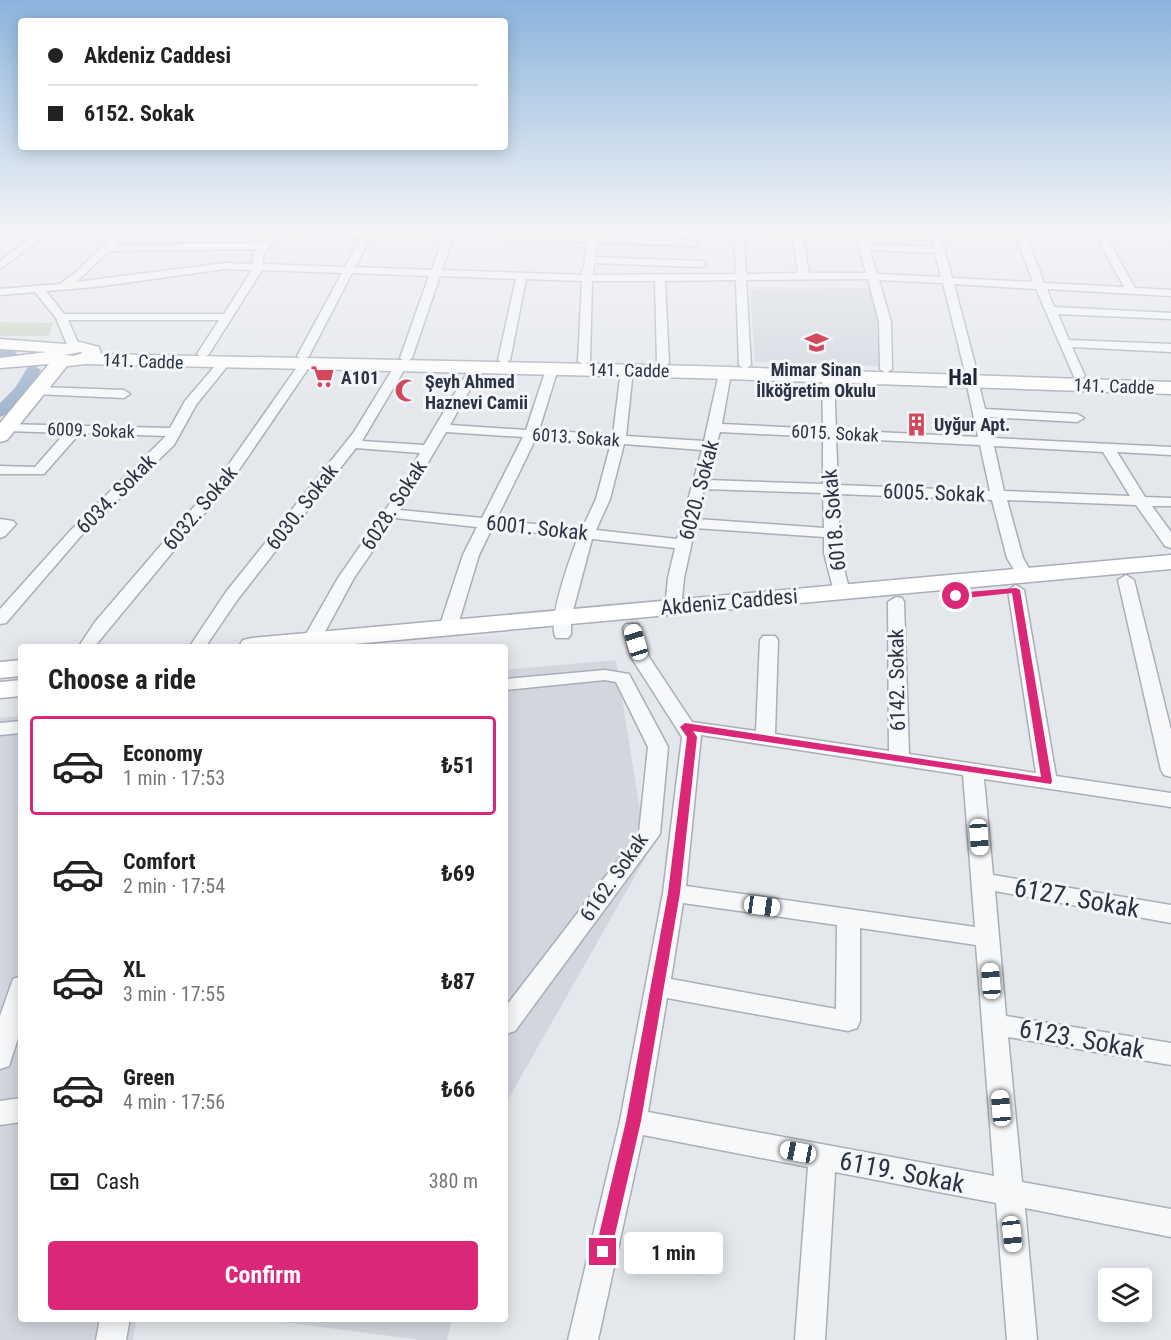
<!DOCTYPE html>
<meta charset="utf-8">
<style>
:root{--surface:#fff;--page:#f6f6f6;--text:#222;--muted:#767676;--line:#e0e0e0;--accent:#db2777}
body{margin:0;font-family:"Roboto Condensed",sans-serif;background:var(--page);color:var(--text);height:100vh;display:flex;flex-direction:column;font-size:22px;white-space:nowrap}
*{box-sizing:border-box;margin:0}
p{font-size:20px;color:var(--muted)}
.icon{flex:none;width:33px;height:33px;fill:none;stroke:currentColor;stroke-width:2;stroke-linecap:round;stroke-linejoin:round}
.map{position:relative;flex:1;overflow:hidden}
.drawer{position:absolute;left:18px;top:644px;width:490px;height:678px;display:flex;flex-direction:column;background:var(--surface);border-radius:6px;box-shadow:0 3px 15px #0003}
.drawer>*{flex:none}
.top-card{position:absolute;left:18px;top:18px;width:490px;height:132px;border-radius:6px;box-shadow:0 3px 15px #0003;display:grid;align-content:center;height:132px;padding:0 30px;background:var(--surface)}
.tools{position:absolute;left:1098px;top:1268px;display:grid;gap:12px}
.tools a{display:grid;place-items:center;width:54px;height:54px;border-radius:6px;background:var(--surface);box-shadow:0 3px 15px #0003;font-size:30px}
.end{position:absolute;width:27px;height:27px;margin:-14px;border:8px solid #db2777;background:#fff;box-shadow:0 0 0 3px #fff}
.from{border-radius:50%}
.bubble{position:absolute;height:42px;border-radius:6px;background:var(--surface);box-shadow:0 3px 15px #0003;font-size:20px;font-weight:700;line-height:42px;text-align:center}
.car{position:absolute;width:18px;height:36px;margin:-18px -9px;border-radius:8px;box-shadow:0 0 4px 2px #0007;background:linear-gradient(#fff 24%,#345 0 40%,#fff 0 76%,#345 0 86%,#fff 0)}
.top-card b{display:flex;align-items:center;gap:21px;height:57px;font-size:22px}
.top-card b+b{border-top:2px solid var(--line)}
.top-card i{width:15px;height:15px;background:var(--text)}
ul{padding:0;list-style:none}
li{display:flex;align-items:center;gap:18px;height:99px;margin:0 12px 9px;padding:0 18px;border:3px solid transparent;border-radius:6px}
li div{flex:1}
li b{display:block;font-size:22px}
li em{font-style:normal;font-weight:700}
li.active{border-color:var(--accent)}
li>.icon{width:54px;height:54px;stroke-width:1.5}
h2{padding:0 30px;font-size:27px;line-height:72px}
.pay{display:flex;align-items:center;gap:15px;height:66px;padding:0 30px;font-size:22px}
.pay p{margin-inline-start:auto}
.action{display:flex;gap:12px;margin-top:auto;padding:12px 30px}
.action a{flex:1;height:69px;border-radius:6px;background:var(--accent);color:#fff;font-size:24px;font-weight:700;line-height:69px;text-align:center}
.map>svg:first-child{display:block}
.built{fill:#d2d6de}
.green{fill:#c9d6c5}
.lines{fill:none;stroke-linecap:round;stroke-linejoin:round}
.canal{fill:#9fb4cc;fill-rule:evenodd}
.street-casing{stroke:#a9aeb7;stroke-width:3}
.secondary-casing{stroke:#a9aeb7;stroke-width:3}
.street{fill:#f7f8fa;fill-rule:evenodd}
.secondary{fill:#fff;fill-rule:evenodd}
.route{fill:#db2777}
.labels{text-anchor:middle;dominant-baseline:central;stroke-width:6;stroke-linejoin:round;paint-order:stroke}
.far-street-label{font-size:18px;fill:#2b3445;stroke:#f4f6f9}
.far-poi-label{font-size:18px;font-weight:bold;fill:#2b3445;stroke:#f4f6f9;text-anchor:start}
.street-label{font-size:21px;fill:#2b3445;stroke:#f4f6f9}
.far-district-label{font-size:22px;font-weight:bold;fill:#1d2536;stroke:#f4f6f9}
.near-street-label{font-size:26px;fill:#2b3445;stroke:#f4f6f9}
</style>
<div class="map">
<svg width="1171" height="1340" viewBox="0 0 1171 1340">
<rect width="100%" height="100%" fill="#e4e7ec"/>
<!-- built -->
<g class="built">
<polygon points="871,288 877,323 879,366 755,362 750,289"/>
<polygon points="616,660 647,855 506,1103 506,670"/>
<polygon points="21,716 21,1318 136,1319 133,1340 0,1340 0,718"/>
<polygon points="260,1319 452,1318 452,1319 447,1340 421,1340"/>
</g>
<!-- green -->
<polygon class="green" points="0,322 53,323 49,336 0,336"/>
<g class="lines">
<!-- canal -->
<g class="canal">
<polygon points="0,350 15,351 17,354 15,357 0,358"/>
<path d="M33,365L41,370C32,386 19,412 0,417V403L15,388L28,367Z"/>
</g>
<defs>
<g id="street">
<polygon points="39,232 50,232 0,269 0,261"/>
<path d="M118,232H128L115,245L262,243L271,232H374L355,267L432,270L445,232L589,236V232H599L598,237L693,240L698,243L693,246L597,242L595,257L701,261L706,264L701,267L594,263L593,275L736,274L734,232H744L746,274L798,273L792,232H802L809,273H866L855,232H865L868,244L934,247L930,232H940L952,278L1033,282L1015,232H1025L1044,283L1124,287L1094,232H1104L1135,288L1171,290V296L1047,289L1054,307L1171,313V319L1058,314L1069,340L1171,344V352L1072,347L1085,376L1079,380L1075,379L1036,289L954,284L977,372L971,376L965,372L943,283L879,280L891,322L892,369L886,373L880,369L879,322L868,279H865L746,280L751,365L745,369L739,365L736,280L665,281L669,363L663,367L657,363L655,281H592L590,361L584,365L578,361L582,281L526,279L510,360L504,364L498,360L516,279L440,276L412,358L406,362L400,358L429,276L352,273L309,356L303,360L297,356L342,273L262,270L209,354L203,358L197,354L219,320H68L80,347L74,351L68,347L56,318L35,292L0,295V289L60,284L75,273ZM278,236L362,237L345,267L263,264V255ZM453,237L588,242L582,275L442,270ZM257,249L253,255L252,264L225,263L76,282L109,251ZM870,250L935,253L941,277L877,274ZM225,269L252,270L224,314H64L46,291L95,287Z"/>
<polygon points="224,359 230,363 196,405 174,445 80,537 6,623 0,624 0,609 70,531 166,436 80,433 44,474 0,474 0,466 35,467 65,433 8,431 1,427 3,424 170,428 185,401 220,360"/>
<polygon points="306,359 312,363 232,480 95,646 79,646 95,622 222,474 302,360"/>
<path d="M401,361L407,365L362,441L424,445L470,368L476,364L482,368L450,425L526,430L546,369L552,365L558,369L539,430L613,435L621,370L627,366L633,370L626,436L704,441L719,373L725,369L731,373L722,424L823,429L822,376L828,372L834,376L836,430L978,437L966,381L972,377L978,381L985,409L1077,414L1084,418L1077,422L987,417L992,438L1171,447V455L1117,452L1145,497L1171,498V506H1152L1171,532V548L1165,546L1136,505L1007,500L1023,558L1033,575L1025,580L1019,578L1007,558L992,500L838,494L840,553L850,592L848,596H836L834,592L824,553V537L695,528L684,578L681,608L673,613L665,608L668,578L675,548L592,539L571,618V634L568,638H556C546,622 571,556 578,537L492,528L479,555L457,628L454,632H442L439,628L463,555L477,527L395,518L354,578L320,641L317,645H305L302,641L338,578L395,496L420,453L356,448L238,599L206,646H190L226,592L354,432L395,365ZM446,432L523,437L482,518L400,510ZM720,432L823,437V484L706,480ZM536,438L611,443L596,499L582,529L496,520ZM836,438L980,445L990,491L838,485ZM624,444L702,450L677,539L596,530L610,499ZM994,446L1103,452L1130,496L1004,491ZM704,489L823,493L824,528L697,519Z"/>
<polygon points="39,387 124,390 130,394 124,398 35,394 33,391"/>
<polygon points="0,519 13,521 16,524 5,536 0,538"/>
<polygon points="1126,575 1134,580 1171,730 1171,777 1164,775 1161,770 1118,580"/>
<path d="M1016,585L1024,590L1056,776L1171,793V807L984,779L993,875L1171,905V923L995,891L1006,1016L1171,1043V1065L1008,1037L1022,1182L1171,1209V1237L1025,1208L1037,1340H1007L996,1203L835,1172L825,1340H795L808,1167L643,1135L598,1340H568L620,1121L663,893L682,737L631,657L623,628L626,624H638L649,657L692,722L756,731L760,640L763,636H775L778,640L775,734L889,751L888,602L896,597L902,598L904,602L909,754L1036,773L1008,590ZM701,735L963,775L975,927L686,886ZM683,903L837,925L836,1009L671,979ZM860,928L976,945L994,1176L648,1112L667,998L848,1031L857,1028L860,1021Z"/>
<polygon points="605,670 629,674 668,747 660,834 515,1031 506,1034 506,1006 639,833 648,747 616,682 605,680 506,690 506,679"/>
<polygon points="21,721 21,733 0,735 0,723"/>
<polygon points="21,976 21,1029 9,1066 0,1069 0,1016 13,979"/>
<polygon points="21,1098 21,1122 0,1125 0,1101"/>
<polygon points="100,1318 130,1318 126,1340 96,1340"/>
</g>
<g id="secondary">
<path d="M0,339L64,344L80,342L99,347L101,354L696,366L1171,382V394L696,378L86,364L67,366L7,440L0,442V423L49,364L0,368V358L47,352L0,349ZM80,352L83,353L74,356L64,355Z"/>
<polygon points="1171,555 1171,569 332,646 239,646 243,640 252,638"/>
<polygon points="21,660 21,676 0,678 0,662"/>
<polygon points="21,680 21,696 0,698 0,682"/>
</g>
</defs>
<!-- street casing -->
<use href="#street" class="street-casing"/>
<!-- secondary casing -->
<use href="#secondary" class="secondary-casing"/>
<!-- street -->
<use href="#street" class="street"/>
<!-- secondary -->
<use href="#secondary" class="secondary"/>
</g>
<!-- sky -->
<linearGradient id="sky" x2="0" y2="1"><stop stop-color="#8bb4dd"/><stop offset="0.55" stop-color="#f3f4f6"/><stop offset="1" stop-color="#f3f4f6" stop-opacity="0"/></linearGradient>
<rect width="1171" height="419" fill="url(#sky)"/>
<!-- route -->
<polygon class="route" points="1016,588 1020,590 1052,781 1051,784 693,731 697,737 680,893 641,1121 611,1252 609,1258 603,1260 598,1258 595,1252 626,1121 668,893 687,737 680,727 685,723 1041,777 1012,593 956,599 951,596 956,593"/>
<!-- icons -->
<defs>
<symbol id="school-bare" viewBox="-9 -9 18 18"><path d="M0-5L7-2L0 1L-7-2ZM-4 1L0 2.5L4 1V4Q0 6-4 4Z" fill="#d1495b" stroke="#f4f6f9" stroke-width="2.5" paint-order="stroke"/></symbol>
<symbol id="supermarket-bare" viewBox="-9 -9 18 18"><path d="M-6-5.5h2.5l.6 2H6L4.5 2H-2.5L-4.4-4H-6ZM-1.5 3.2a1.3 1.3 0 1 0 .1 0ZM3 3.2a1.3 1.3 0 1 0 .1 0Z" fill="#d1495b" stroke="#f4f6f9" stroke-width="2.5" paint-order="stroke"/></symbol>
<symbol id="mosque-bare" viewBox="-9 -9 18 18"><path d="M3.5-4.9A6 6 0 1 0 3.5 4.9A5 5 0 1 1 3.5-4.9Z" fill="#d1495b" stroke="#f4f6f9" stroke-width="2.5" paint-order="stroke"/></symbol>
<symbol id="building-bare" viewBox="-9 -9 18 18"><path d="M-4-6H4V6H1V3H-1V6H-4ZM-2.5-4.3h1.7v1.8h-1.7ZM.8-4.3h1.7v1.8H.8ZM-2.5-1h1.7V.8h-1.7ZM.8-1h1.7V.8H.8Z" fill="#d1495b" stroke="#f4f6f9" stroke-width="2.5" paint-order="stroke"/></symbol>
</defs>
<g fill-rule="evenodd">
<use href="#school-bare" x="800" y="326" width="33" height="33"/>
<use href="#supermarket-bare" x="306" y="360" width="33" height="33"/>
<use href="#mosque-bare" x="390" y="374" width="33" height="33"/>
<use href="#building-bare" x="900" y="408" width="33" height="33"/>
</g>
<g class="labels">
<!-- far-street labels -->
<g class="far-street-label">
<text transform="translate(143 361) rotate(2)">141. Cadde</text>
<text transform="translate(629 370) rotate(1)">141. Cadde</text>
<text transform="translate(1114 386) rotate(2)">141. Cadde</text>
<text transform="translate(91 430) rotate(2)">6009. Sokak</text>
<text transform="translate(835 433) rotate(3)">6015. Sokak</text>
<text transform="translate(576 437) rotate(4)">6013. Sokak</text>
</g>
<!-- far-poi labels -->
<g class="far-poi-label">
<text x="816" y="369" text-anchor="middle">Mimar Sinan<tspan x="816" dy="21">İlköğretim Okulu</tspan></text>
<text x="341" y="377">A101</text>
<text x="425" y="381">Şeyh Ahmed<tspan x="425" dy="21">Haznevi Camii</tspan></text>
<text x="934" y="424">Uyğur Apt.</text>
</g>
<!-- street labels -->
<g class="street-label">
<text transform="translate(699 490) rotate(-75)">6020. Sokak</text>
<text transform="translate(934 493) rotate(2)">6005. Sokak</text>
<text transform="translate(116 494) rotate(-45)">6034. Sokak</text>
<text transform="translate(394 505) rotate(-57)">6028. Sokak</text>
<text transform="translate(302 507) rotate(-52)">6030. Sokak</text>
<text transform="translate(200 508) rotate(-50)">6032. Sokak</text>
<text transform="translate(834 520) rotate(-95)">6018. Sokak</text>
<text transform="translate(537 528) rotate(6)">6001. Sokak</text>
<text transform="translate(729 602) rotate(-5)">Akdeniz Caddesi</text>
<text transform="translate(897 680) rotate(-91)">6142. Sokak</text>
<text transform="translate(614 877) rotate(-55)">6162. Sokak</text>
</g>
<!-- far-district labels -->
<g class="far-district-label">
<text x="963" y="377">Hal</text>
</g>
<!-- near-street labels -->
<g class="near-street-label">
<text transform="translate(1077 898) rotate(10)">6127. Sokak</text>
<text transform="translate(1082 1039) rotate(10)">6123. Sokak</text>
<text transform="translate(902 1172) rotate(11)">6119. Sokak</text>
</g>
</g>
</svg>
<div class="tools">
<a><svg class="icon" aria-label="layers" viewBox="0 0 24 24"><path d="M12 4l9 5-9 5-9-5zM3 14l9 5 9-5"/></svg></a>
</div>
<i class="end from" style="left:956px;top:596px"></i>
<i class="end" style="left:603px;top:1252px"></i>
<div class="bubble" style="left:624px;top:1232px;width:99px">1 min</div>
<i class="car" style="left:636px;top:642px;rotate:343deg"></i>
<i class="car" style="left:979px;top:837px;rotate:176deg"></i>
<i class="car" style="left:762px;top:906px;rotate:98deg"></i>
<i class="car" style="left:991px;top:981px;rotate:356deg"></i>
<i class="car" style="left:1001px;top:1108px;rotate:355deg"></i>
<i class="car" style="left:798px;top:1152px;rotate:281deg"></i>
<i class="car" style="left:1012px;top:1234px;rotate:174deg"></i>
<div class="top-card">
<b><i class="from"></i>Akdeniz Caddesi</b>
<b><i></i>6152. Sokak</b>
</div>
<section class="drawer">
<h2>Choose a ride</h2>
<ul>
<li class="active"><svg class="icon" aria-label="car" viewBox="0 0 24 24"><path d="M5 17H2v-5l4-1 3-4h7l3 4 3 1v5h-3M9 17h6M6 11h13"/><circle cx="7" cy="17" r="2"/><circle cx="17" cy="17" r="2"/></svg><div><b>Economy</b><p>1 min · 17:53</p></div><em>₺51</em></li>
<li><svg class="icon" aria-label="car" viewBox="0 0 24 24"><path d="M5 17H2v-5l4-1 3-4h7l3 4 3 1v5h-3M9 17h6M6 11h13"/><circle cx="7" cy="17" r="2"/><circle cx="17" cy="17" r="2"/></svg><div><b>Comfort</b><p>2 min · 17:54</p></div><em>₺69</em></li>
<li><svg class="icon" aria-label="car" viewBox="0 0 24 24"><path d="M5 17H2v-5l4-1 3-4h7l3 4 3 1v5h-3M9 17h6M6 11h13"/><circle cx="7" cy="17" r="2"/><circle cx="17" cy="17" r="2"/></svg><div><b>XL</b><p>3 min · 17:55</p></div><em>₺87</em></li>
<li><svg class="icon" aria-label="car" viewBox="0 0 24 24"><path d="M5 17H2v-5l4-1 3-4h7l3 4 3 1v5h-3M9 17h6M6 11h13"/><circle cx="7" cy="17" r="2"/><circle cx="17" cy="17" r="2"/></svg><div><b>Green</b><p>4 min · 17:56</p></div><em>₺66</em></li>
</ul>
<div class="pay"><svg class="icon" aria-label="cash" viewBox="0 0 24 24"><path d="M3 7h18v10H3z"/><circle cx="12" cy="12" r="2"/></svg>Cash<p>380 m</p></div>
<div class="action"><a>Confirm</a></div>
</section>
</div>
